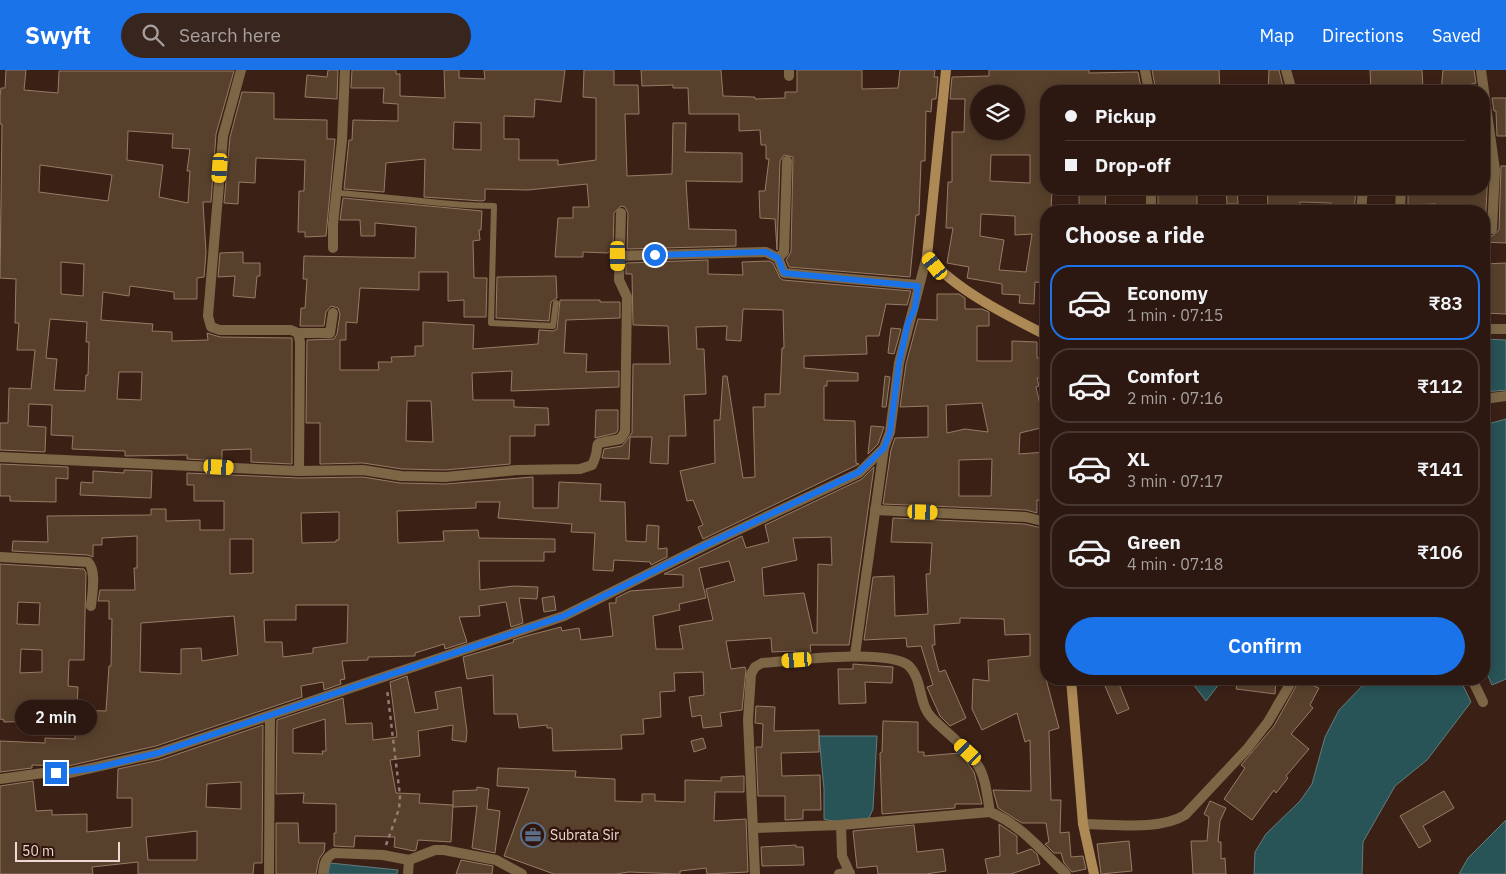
<!DOCTYPE html>
<meta charset="utf-8">
<style>
:root{--surface:#2c1810;--page:#38251e;--text:#f1f3f6;--muted:#a6a09f;--line:#483730;--accent:#1a73e8}
body{margin:0;font-family:"IBM Plex Sans",sans-serif;background:var(--page);color:var(--text);height:100vh;display:flex;flex-direction:column;font-size:19px;white-space:nowrap}
*{box-sizing:border-box;margin:0}
p{font-size:16px;color:var(--muted)}
.icon{flex:none;width:28px;height:28px;fill:none;stroke:currentColor;stroke-width:2;stroke-linecap:round;stroke-linejoin:round}
.map{position:relative;flex:1;overflow:hidden}
.panel{position:absolute;left:1040px;top:135px;width:450px;height:480px;display:flex;flex-direction:column;background:var(--surface);border-radius:20px;box-shadow:0 2px 12px #0003,0 0 0 1px var(--line)}
.panel>*{flex:none}
.guide{position:absolute;left:1040px;top:15px;width:450px;height:110px;border-radius:20px;box-shadow:0 2px 12px #0003,0 0 0 1px var(--line);display:grid;align-content:center;height:110px;padding:0 25px;background:var(--surface)}
.fabs{position:absolute;left:970px;top:15px;display:grid;gap:10px}
.fabs a{display:grid;place-items:center;width:55px;height:55px;border-radius:50%;background:var(--surface);box-shadow:0 2px 12px #0003,0 0 0 1px var(--line);font-size:25px}
.scale{position:absolute;left:15px;bottom:12px;width:105px;box-sizing:border-box;padding-left:5px;border:2px solid #eddad3;border-top:0;font-size:14px;line-height:18px;white-space:nowrap;color:#eddad3;-webkit-text-stroke:4px #31160d;paint-order:stroke}
.end{position:absolute;width:22px;height:22px;margin:-11px;border:6px solid #1a73e8;background:#fff;box-shadow:0 0 0 2px #fff}
.from{border-radius:50%}
.bubble{position:absolute;height:35px;border-radius:18px;background:var(--surface);box-shadow:0 2px 12px #0003,0 0 0 1px var(--line);font-size:16px;font-weight:600;line-height:35px;text-align:center}
.car{position:absolute;width:15px;height:30px;margin:-15px -8px;border-radius:6px;box-shadow:0 0 4px 1px #0007;background:linear-gradient(#f5c518 24%,#345 0 40%,#f5c518 0 76%,#345 0 86%,#f5c518 0)}
.guide b{display:flex;align-items:center;gap:18px;height:48px;font-size:19px}
.guide b+b{border-top:1px solid var(--line)}
.guide i{width:12px;height:12px;background:var(--text)}
ul{padding:0;list-style:none}
li{display:flex;align-items:center;gap:15px;height:75px;margin:0 10px 8px;padding:0 15px;border:2px solid var(--line);border-radius:20px}
li div{flex:1}
li b{display:block;font-size:19px}
li em{font-style:normal;font-weight:600}
li.on{border-color:var(--accent)}
li>.icon{width:45px;height:45px;stroke-width:1.5}
h2{padding:0 25px;font-size:22px;line-height:60px}
.cta{display:flex;gap:10px;margin-top:auto;padding:10px 25px}
.cta a{flex:1;height:58px;border-radius:30px;background:var(--accent);color:#fff;font-size:20px;font-weight:600;line-height:58px;text-align:center}
header{display:flex;align-items:center;gap:30px;box-sizing:border-box;height:70px;padding:0 25px;background:var(--accent);color:#fff}
header strong{font-size:24px}
nav{display:flex;gap:28px;margin-inline-start:auto;font-size:18px}
.search{width:350px;height:45px;background:var(--page);display:flex;align-items:center;gap:12px;box-sizing:border-box;padding:0 18px;border-radius:28px;color:var(--muted);font-size:19px}
.map>svg:first-child{display:block}
.water{fill:#285357;stroke:#637c7c}
.building{fill:#58412c;stroke:#967b65;fill-rule:evenodd}
.lines{fill:none;stroke-linecap:round;stroke-linejoin:round}
.path{stroke:#937c74;stroke-width:2.5;stroke-dasharray:4 4;stroke-linecap:butt}
.lane{stroke:#7c6646;stroke-width:6}
.street{stroke:#7c6646;stroke-width:10}
.secondary{stroke:#ac8955;stroke-width:10}
.route{stroke:#1a73e8;stroke-width:6}
.labels{text-anchor:middle;dominant-baseline:central;stroke-width:5;stroke-linejoin:round;paint-order:stroke}
.poi-label{font-size:14px;fill:#eddad3;stroke:#31160d;text-anchor:start}
</style>
<header>
<strong>Swyft</strong>
<div class="search"><svg class="icon" aria-label="search" viewBox="0 0 24 24"><circle cx="10" cy="10" r="6"/><path d="M15 15l6 6"/></svg>Search here</div>
<nav><a>Map</a><a>Directions</a><a>Saved</a></nav>
</header>
<div class="map">
<svg width="1506" height="804" viewBox="0 0 1506 804">
<rect width="100%" height="100%" fill="#3b2016"/>
<!-- water -->
<g class="water">
<polygon points="1484,269 1506,270 1506,320 1484,322"/>
<polygon points="1506,349 1506,609 1492,615 1484,597 1484,355"/>
<polygon points="1189,609 1223,609 1206,631"/>
<polygon points="1369,609 1460,609 1471,632 1427,690 1395,716 1363,772 1362,804 1254,804 1255,782 1266,764 1300,731 1312,714 1325,667 1339,640"/>
<polygon points="819,666 877,666 873,739 869,748 843,754 824,749 824,719"/>
<polygon points="1506,750 1506,804 1459,804 1468,788"/>
<polygon points="330,793 398,800 397,804 328,804"/>
</g>
<!-- building -->
<g class="building">
<path d="M6,0H26L24,20L58,23L59,1H234L216,64L211,132H203L206,183L204,207L197,208V229H174V222L130,216L129,226L103,222L101,250L153,254L152,261L172,262V271L208,270L207,263L220,267L292,268V394L251,392V379L222,380V391L187,389V385L125,386V381L72,379L73,366L51,365L52,335L29,334L28,356L46,357L45,382L0,380V353H8L9,318L31,319L35,280H17L19,253H15L16,209L0,208L2,54H0V26L1,18H5ZM128,61L173,64L172,78L190,79L187,101H190L188,133L159,127L163,95L127,90ZM40,95L112,105L108,131L39,122ZM61,192L84,194L83,226L61,224ZM50,249L87,252L86,272H89L88,305H86L85,321L54,320L57,289L46,288ZM119,302H142L141,330L117,329Z"/>
<polygon points="328,0 338,0 337,29 305,27 307,5 327,7"/>
<path d="M352,0H396V4H400V26L445,28L444,0H459V8L485,9L484,0H565L561,32L535,29L534,47L504,46V69H519V90H558V95L596,90V28L583,27L584,0H614V15H638L639,44H625L627,106L672,104L673,53H686L685,82L742,83V112L686,111L689,159L736,160V176L627,179L628,143L625,137L621,136L614,143L613,179L608,183L583,182V187H555L558,148H573V137H589L587,114L528,120L485,119V130L482,131L424,127L425,89L386,93L384,122L344,119L349,70H352L353,50L398,51V34L383,33L384,18H351ZM454,52L481,53V80L453,79Z"/>
<polygon points="641,0 721,0 723,26 755,27 755,29 785,28 785,22 797,22 797,0 862,0 862,19 898,18 900,0 935,0 934,7 938,7 936,29 932,29 931,42 926,41 925,91 921,91 919,145 916,145 910,207 789,197 786,190 791,182 793,87 784,85 780,91 777,180 775,149 760,148 759,121 765,121 769,89 766,89 766,75 761,75 760,60 739,61 739,44 689,44 688,18 673,18 673,15 642,16"/>
<path d="M989,0H1089V3L1138,2L1141,17L1090,18V21H1046V119H1052L1051,141H1046V213L1035,212L1034,234L1019,233L1020,225L1002,224V214L967,208L969,197L947,193L953,158H946L948,112H952V62H964L965,29H950L952,7L989,6ZM979,24H1016V62H979ZM991,85H1030V113L990,111ZM981,144L1015,146V165L1032,164L1026,202L999,200L1004,170L980,166Z"/>
<polygon points="1152,0 1219,0 1220,21 1156,21"/>
<polygon points="1269,0 1279,0 1284,21 1268,21"/>
<polygon points="1370,0 1422,0 1423,18 1398,17 1398,21 1371,21"/>
<polygon points="1443,0 1474,0 1476,13 1450,21 1441,21"/>
<polygon points="242,22 274,23 274,49 327,50 327,69 335,69 326,166 305,167 305,162 298,162 299,121 304,121 305,90 256,88 255,113 239,112 238,134 224,133 230,67"/>
<polygon points="1492,28 1506,28 1506,66 1497,66 1496,41 1494,41"/>
<polygon points="1484,96 1487,96 1488,100 1485,159 1488,164 1492,166 1499,160 1501,96 1506,96 1506,173 1484,172 1484,141 1436,141 1436,134 1408,135 1408,119 1484,120"/>
<polygon points="1079,119 1106,119 1105,141 1079,141"/>
<polygon points="1226,119 1237,119 1238,134 1227,134"/>
<polygon points="1267,119 1356,119 1354,141 1331,141 1331,133 1300,132 1300,135 1268,137"/>
<rect x="1158" y="122" width="39" height="19"/>
<path d="M343,128L482,141L481,160H479L480,170L473,171L474,208H487L486,247H464V230L448,231V202H419V220L360,218L357,253L346,252V270H340V300H379L378,292H392L391,287L415,286V276H423V252L474,255L473,279L538,274L539,260L553,261L557,259L560,230H600V232H620V248L566,250L564,283L587,284L586,302L619,301V317L511,321L512,301L472,303L473,330H514V337L548,338L549,355H535V366H510V394L445,400L402,399L363,393L320,394V353H306L307,270L334,269L337,264L340,244L338,238L331,236L326,242L324,256H300L301,238H305L307,209H303L304,186L415,188L416,157L375,153V166H361L360,150H340ZM407,331H431L433,372L406,371Z"/>
<polygon points="243,182 243,193 260,193 260,206 257,206 255,228 233,226 235,206 218,207 220,183"/>
<polygon points="708,190 708,204 743,205 742,192 769,191 773,193 780,208 783,210 911,221 907,235 886,234 879,266 866,266 867,284 804,286 804,298 858,303 858,311 827,311 827,316 824,316 824,350 855,351 856,393 859,394 703,469 698,457 703,455 693,430 687,431 680,401 715,393 714,350 720,350 723,306 727,306 743,408 755,407 753,337 765,337 765,324 780,324 782,278 784,278 783,240 743,239 741,271 726,270 727,256 696,257 697,279 704,279 706,324 684,325 686,366 669,366 668,394 650,393 652,367 630,367 629,389 602,388 604,379 622,376 632,363 633,294 670,294 668,256 633,255 632,204 626,204 626,193"/>
<polygon points="1506,193 1506,244 1484,243 1484,194"/>
<polygon points="556,206 557,228 551,232 549,251 496,248 497,207"/>
<path d="M937,224H959L965,228V239H982L989,242V256H977V291H1012V271L1037,272V288H1046V308H1037L1039,316L1036,317L1045,357L1020,363L1019,384L1046,382V431L1037,430V443L1026,440L883,434L891,380L895,368L928,367V336L900,337L906,294L918,249L937,250ZM982,333L988,362L965,359L947,363L946,335ZM992,389L991,426H959V390Z"/>
<polygon points="891,258 901,259 894,284 888,283"/>
<polygon points="885,306 890,307 886,337 882,337"/>
<polygon points="596,340 618,340 618,360 616,363 595,368"/>
<polygon points="871,356 884,357 878,374 868,384"/>
<polygon points="0,394 68,397 68,409 56,408 56,432 10,431 10,426 0,426"/>
<path d="M874,397L849,575H810L811,582L795,583V581L772,582L771,568L726,571L731,599L745,597L746,600L742,640L720,643L722,656L703,658L701,645L692,647L689,627L704,625L703,602L674,603L675,621L660,622L661,647L643,649L644,664L621,665L622,679L553,681L552,658H547V655L519,658L517,644H494L493,605L467,609L463,587L514,572L513,570L526,566L561,557L562,561L579,558L581,570L613,566L609,533H616V528L630,521L683,517V505L664,504L742,466L746,478L769,472L765,455L862,409ZM831,467L832,495L818,494L817,563H813L804,523L764,526L762,498L797,490L793,468ZM729,491L735,511L706,519L713,550L679,556L683,579H656L653,546L680,540L679,534L706,528L699,498Z"/>
<polygon points="124,400 152,401 151,428 80,425 81,412 93,413 93,401 124,403"/>
<path d="M187,403L299,408L363,407L400,413L445,414L533,407V438H558L559,412L601,414L600,431L625,432L626,471L646,472L647,455L659,456L658,479L667,478V487L651,495L650,492L614,490L613,501L593,500L595,463L571,462L572,454L498,448L500,432H476V438L397,441L398,473L444,471L443,461L478,460L479,468L555,469V482H544V491H479L480,520L514,516L538,517L537,529L519,528L523,553L511,557L506,532L479,536L480,546L459,547L467,572L445,579L444,574L415,583V586L368,587V590L342,591L345,609L340,610L341,614L324,620L323,612L301,616L302,627L156,676L68,696L32,695V698L0,702V671L45,673V668L75,669L76,640L106,641L109,596H111L112,549H109V531H98L100,520H135L134,498H137V466L102,468V475H93V487L88,485L12,481L13,471L48,472L47,446L151,445V439H166V451L200,450V460H224V431H194V415H187ZM339,442V470H336V472L302,473L301,443ZM230,469H253V503L230,504ZM296,535H348L347,573L313,578V583L283,587L282,572H265L264,550H296ZM234,546L238,585L202,591L201,578L181,579V604L140,602L141,553Z"/>
<polygon points="893,448 1025,454 1046,459 1046,609 1059,658 1049,661 1051,730 1061,730 1060,763 1069,762 1071,787 1083,786 1086,799 1072,802 1064,793 1061,783 1054,783 1045,774 1049,772 1046,753 1022,753 998,738 993,720 1031,721 1030,670 1025,672 1017,643 982,660 972,639 973,609 989,611 988,590 1030,586 1030,564 1005,565 1004,549 960,548 960,553 934,555 935,575 932,575 939,602 945,600 966,648 950,656 940,646 927,617 933,615 921,576 907,577 906,568 864,570 873,507 894,506 895,546 928,544 926,504 930,504 932,473 891,472"/>
<path d="M0,494L84,499L86,503L84,590H69L68,616L78,617L77,637L43,636V651L4,652V650L0,649ZM18,532L40,533L39,555L17,554ZM21,579L42,580V602L20,603Z"/>
<polygon points="554,526 556,540 544,542 542,528"/>
<polygon points="853,594 893,597 892,613 865,612 866,633 839,634 838,599 853,599"/>
<path d="M407,606L415,643L438,639L435,622L461,617L467,662L466,672L452,670L453,655L418,661L420,686L390,690L396,723L420,724L419,733L453,735L451,772L418,770L416,780L414,781L394,777L395,767L355,766L354,777L334,776V763H336V734L303,733L304,723L276,724L277,650L343,628L346,654L372,653L373,670L397,667L390,612ZM325,649L326,681H322L323,684L293,683V659Z"/>
<polygon points="1102,609 1117,609 1129,639 1117,644"/>
<polygon points="1238,609 1276,609 1275,624 1236,619"/>
<polygon points="1300,609 1318,609 1314,616 1319,618 1310,635 1313,638 1291,664 1309,679 1286,706 1288,708 1276,723 1274,720 1252,750 1224,729 1245,698 1241,695 1274,656"/>
<polygon points="756,636 775,637 774,661 819,660 819,682 781,683 782,706 820,705 821,740 803,740 803,749 785,750 785,726 758,726 756,677 762,677 763,654 755,653"/>
<polygon points="883,651 918,652 918,682 924,682 924,686 960,683 974,702 982,734 955,734 955,738 882,744 880,683 882,682"/>
<path d="M263,655L262,793H254L253,804H138V792L92,797L93,804H0V716L33,711L36,741L52,740V745L87,744V762L132,757V728H117L118,699L160,690ZM241,712V739L206,737L207,714ZM197,761V790H148L146,767Z"/>
<polygon points="703,668 706,678 694,682 691,671"/>
<polygon points="498,698 576,701 575,707 615,709 615,731 642,732 642,724 655,724 655,731 685,732 685,710 721,711 721,707 744,706 744,722 715,722 714,751 746,749 748,802 707,804 706,798 680,801 680,804 629,802 616,804 554,804 504,786 529,718 497,716"/>
<polygon points="477,717 489,719 487,739 500,741 495,783 472,778 477,736 453,737 453,721 477,720"/>
<polygon points="1444,721 1454,738 1423,756 1431,771 1419,778 1400,746"/>
<polygon points="1210,731 1226,738 1220,751 1218,772 1221,772 1221,789 1225,788 1226,804 1193,804 1191,771 1207,771 1209,747 1204,744"/>
<polygon points="276,753 298,753 299,773 325,773 324,782 319,789 316,804 276,804"/>
<polygon points="999,754 1017,766 1017,784 1031,779 1037,784 1040,794 1011,804 988,804 985,789 1000,786"/>
<polygon points="914,755 917,782 943,779 946,801 926,804 878,804 877,796 857,798 853,761"/>
<polygon points="1129,771 1132,801 1101,804 1097,774"/>
<polygon points="796,775 796,777 803,777 804,795 762,796 761,777"/>
<polygon points="461,790 493,796 492,804 456,804"/>
</g>
<g class="lines">
<!-- path -->
<polyline class="path" points="386,775 399,739 400,726 387,619"/>
<!-- lane -->
<path class="lane" d="M336,123C389,126 441,136 494,136L491,253L553,256L556,233"/>
<!-- street -->
<g class="street">
<polyline points="1145,0 1149,21"/>
<polyline points="1286,0 1290,14"/>
<polyline points="1481,0 1495,100 1492,159"/>
<polyline points="789,6 789,0"/>
<polyline points="1151,141 1151,119"/>
<polyline points="1361,141 1363,119"/>
<polyline points="1400,141 1401,119"/>
<polyline points="333,178 333,154 342,70 345,0"/>
<polyline points="614,186 766,182 778,188 784,203 918,215"/>
<polyline points="778,188 784,182 787,91"/>
<polyline points="1484,259 1506,259"/>
<polyline points="298,263 330,263 333,243"/>
<polyline points="1484,329 1506,326"/>
<polyline points="0,387 299,401 300,272 298,263 291,260 220,260 211,257 208,246 223,66 241,0"/>
<path d="M299,401L363,400L401,406L445,407L517,400L580,399L592,395C605,369 584,376 620,369L625,362L627,227L619,210L621,143"/>
<polyline points="875,440 1026,447 1046,452"/>
<path d="M0,487L88,492C97,501 92,525 91,536"/>
<polyline points="855,585 884,378"/>
<polyline points="1472,609 1483,632"/>
<polyline points="0,709 43,703 69,703 158,683 564,546 706,475 859,403 884,378 890,362 899,293 927,186"/>
<path d="M1083,754C1113,754 1159,761 1185,745L1247,679L1268,652L1293,609"/>
<polyline points="754,758 841,755"/>
<polyline points="269,804 270,646"/>
<path d="M323,804C324,794 325,788 334,783L383,785L409,790L435,780H444L496,790L522,804"/>
<polyline points="408,804 409,790"/>
<path d="M755,804L748,650L751,604L755,597L762,593C790,591 889,578 909,596C923,610 918,634 932,648C946,663 966,676 977,694C986,707 987,726 990,742"/>
<polyline points="839,804 850,803"/>
<path d="M850,804L842,786L841,755L990,742C1020,754 1042,781 1066,804"/>
</g>
<!-- secondary -->
<g class="secondary">
<path d="M946,0L927,186C954,219 1008,246 1046,265"/>
<polyline points="1071,609 1083,754 1094,804"/>
</g>
</g>
<g class="lines">
<!-- route -->
<polyline class="route" points="56,703 95,698 158,683 564,546 706,475 859,402 884,378 890,362 899,293 908,253 915,238 918,216 784,203 778,188 766,182 655,185"/>
</g>
<!-- icons -->
<defs>
<symbol id="office-ring" viewBox="-11 -11 22 22"><circle r="9.5" fill="#31160d" stroke="#5c6f8a" stroke-width="1.5"/><path d="M-6-3h4V-5.5h4V-3h4V5H-6ZM-1-4.5V-3h2v-1.5ZM-6 0V1H6V0Z" fill="#5c6f8a"/></symbol>
</defs>
<g fill-rule="evenodd">
<use href="#office-ring" x="519" y="751" width="28" height="28"/>
</g>
<g class="labels">
<!-- poi labels -->
<g class="poi-label">
<text x="550" y="765">Subrata Sir</text>
</g>
</g>
</svg>
<div class="fabs">
<a><svg class="icon" aria-label="layers" viewBox="0 0 24 24"><path d="M12 4l9 5-9 5-9-5zM3 14l9 5 9-5"/></svg></a>
</div>
<div class="scale">50 m</div>
<i class="end from" style="left:655px;top:185px"></i>
<i class="end" style="left:56px;top:703px"></i>
<div class="bubble" style="left:15px;top:630px;width:82px">2 min</div>
<i class="car" style="left:220px;top:98px;rotate:184deg"></i>
<i class="car" style="left:618px;top:186px;rotate:179deg"></i>
<i class="car" style="left:935px;top:196px;rotate:322deg"></i>
<i class="car" style="left:219px;top:397px;rotate:93deg"></i>
<i class="car" style="left:923px;top:442px;rotate:92deg"></i>
<i class="car" style="left:797px;top:590px;rotate:266deg"></i>
<i class="car" style="left:968px;top:682px;rotate:313deg"></i>
<div class="guide">
<b><i class="from"></i>Pickup</b>
<b><i></i>Drop-off</b>
</div>
<section class="panel">
<h2>Choose a ride</h2>
<ul>
<li class="on"><svg class="icon" aria-label="car" viewBox="0 0 24 24"><path d="M5 17H2v-5l4-1 3-4h7l3 4 3 1v5h-3M9 17h6M6 11h13"/><circle cx="7" cy="17" r="2"/><circle cx="17" cy="17" r="2"/></svg><div><b>Economy</b><p>1 min · 07:15</p></div><em>₹83</em></li>
<li><svg class="icon" aria-label="car" viewBox="0 0 24 24"><path d="M5 17H2v-5l4-1 3-4h7l3 4 3 1v5h-3M9 17h6M6 11h13"/><circle cx="7" cy="17" r="2"/><circle cx="17" cy="17" r="2"/></svg><div><b>Comfort</b><p>2 min · 07:16</p></div><em>₹112</em></li>
<li><svg class="icon" aria-label="car" viewBox="0 0 24 24"><path d="M5 17H2v-5l4-1 3-4h7l3 4 3 1v5h-3M9 17h6M6 11h13"/><circle cx="7" cy="17" r="2"/><circle cx="17" cy="17" r="2"/></svg><div><b>XL</b><p>3 min · 07:17</p></div><em>₹141</em></li>
<li><svg class="icon" aria-label="car" viewBox="0 0 24 24"><path d="M5 17H2v-5l4-1 3-4h7l3 4 3 1v5h-3M9 17h6M6 11h13"/><circle cx="7" cy="17" r="2"/><circle cx="17" cy="17" r="2"/></svg><div><b>Green</b><p>4 min · 07:18</p></div><em>₹106</em></li>
</ul>
<div class="cta"><a>Confirm</a></div>
</section>
</div>
